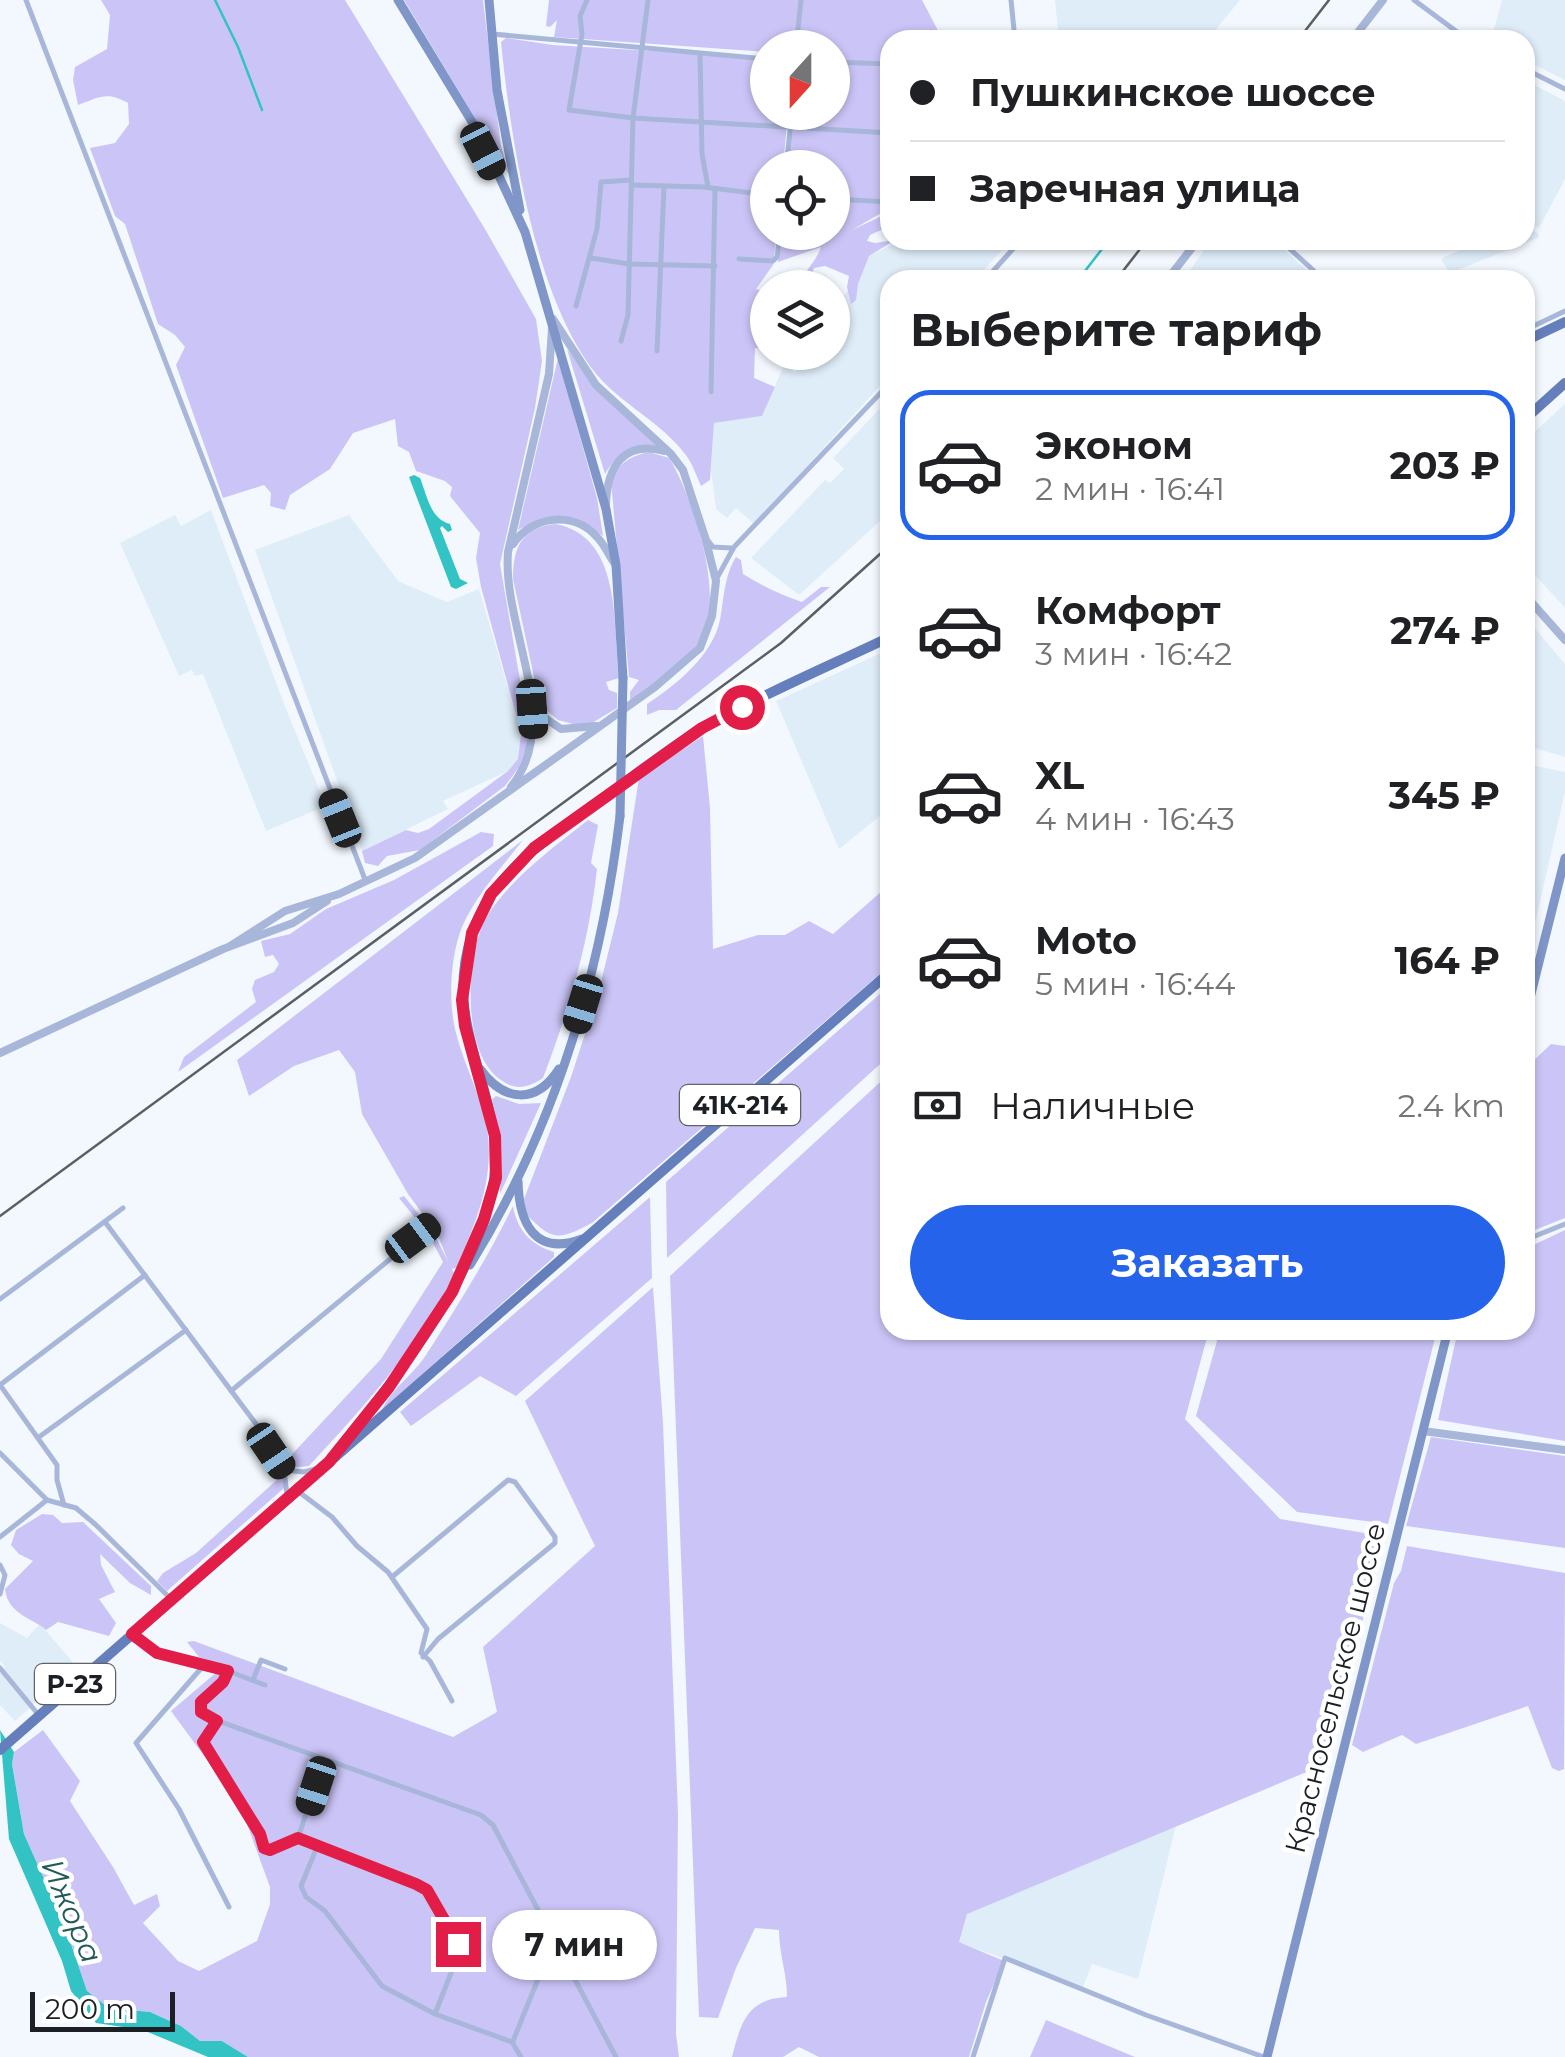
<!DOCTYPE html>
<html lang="ru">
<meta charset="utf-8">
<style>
:root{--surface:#fff;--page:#f2f2f2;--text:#202124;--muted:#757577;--line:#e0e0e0;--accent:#2563eb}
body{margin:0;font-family:Montserrat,sans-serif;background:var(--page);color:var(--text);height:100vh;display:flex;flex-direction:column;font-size:38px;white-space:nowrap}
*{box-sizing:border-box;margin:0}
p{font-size:32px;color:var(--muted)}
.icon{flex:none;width:55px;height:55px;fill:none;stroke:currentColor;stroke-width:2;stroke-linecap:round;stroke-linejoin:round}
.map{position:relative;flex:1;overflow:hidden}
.details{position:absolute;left:880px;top:270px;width:655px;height:1070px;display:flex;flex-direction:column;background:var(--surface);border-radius:30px;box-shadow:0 2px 8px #0004}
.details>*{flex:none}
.banner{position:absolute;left:880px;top:30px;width:655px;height:220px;border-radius:30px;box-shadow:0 2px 8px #0004;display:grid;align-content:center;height:220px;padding:0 30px;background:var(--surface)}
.needle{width:65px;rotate:201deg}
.tools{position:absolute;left:750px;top:30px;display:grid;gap:20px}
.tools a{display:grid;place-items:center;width:100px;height:100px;border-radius:50%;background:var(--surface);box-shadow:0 2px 8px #0004;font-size:50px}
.scale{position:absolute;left:30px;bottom:25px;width:145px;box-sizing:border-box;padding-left:10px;border:5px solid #1c2024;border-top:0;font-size:28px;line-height:35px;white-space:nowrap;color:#1c2024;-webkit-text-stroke:8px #fff;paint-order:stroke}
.end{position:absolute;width:45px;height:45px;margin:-22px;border:12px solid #e11d48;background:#fff;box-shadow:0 0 0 5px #fff}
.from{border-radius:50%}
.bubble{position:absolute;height:70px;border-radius:35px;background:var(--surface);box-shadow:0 2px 8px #0004;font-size:32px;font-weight:700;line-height:70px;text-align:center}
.car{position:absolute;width:30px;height:60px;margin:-30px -15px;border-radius:12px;box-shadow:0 0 8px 2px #0007;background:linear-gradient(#222 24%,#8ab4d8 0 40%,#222 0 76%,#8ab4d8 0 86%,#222 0)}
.banner b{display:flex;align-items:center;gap:35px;height:95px;font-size:38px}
.banner b+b{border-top:2px solid var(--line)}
.banner i{width:25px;height:25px;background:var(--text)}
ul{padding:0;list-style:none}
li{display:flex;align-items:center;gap:30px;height:150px;margin:0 20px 15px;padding:0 10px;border:5px solid transparent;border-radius:30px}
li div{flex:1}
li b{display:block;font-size:38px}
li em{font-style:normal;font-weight:700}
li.selected{border-color:var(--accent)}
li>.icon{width:90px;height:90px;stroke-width:1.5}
h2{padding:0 30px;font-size:45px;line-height:120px}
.pay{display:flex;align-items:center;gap:25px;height:110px;padding:0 30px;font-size:38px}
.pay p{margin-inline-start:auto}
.action{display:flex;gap:20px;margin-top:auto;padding:20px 30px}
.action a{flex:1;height:115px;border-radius:60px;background:var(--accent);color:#fff;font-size:40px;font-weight:700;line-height:115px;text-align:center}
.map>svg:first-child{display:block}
.built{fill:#dfedf9}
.green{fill:#cbc5f7}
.water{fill:#33c3c5}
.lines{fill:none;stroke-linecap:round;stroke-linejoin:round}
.stream{stroke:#33c3c5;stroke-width:2.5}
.minor{stroke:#a7b6d9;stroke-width:5}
.tertiary{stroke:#a7b6d9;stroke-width:8}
.secondary{stroke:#8096c8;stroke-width:9}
.primary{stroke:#657ebc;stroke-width:10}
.rail{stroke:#5b5f64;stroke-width:2.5}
.secondary-bridge{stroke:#8096c8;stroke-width:9}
.route{stroke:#e11d48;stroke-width:12}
.labels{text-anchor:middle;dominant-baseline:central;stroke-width:9;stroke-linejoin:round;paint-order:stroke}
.shield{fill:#fff;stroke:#606366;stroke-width:2.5}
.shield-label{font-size:25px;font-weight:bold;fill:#1c2024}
.street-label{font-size:28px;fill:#1c2024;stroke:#fff}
.water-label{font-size:30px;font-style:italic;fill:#225a5b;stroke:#fff}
</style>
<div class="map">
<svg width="1565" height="2057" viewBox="0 0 1565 2057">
<rect width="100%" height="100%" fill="#f2f8fe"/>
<!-- built -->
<g class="built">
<polygon points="1055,0 1240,0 1207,40 1059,40"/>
<polygon points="1502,0 1565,0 1565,80 1525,60 1525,40 1500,40 1501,37 1493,33"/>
<polygon points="1525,80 1565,101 1565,179 1539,228 1525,221"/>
<polygon points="1525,226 1539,234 1538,238 1450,273 1442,261 1442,258 1465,248 1462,240 1525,240"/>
<polygon points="902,240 1011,240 975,280 890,280 890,375 754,524 736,508 727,518 716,509 711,470 714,423 762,416 785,363 795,373 808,353 832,352 833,314 869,256"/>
<polygon points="1211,240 1274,240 1317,280 1183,280"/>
<polygon points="890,398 890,512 799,595 751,558 825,480 830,483 844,469 833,458"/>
<polygon points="1565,404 1565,608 1525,564 1525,441"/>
<polygon points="211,510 286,709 326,806 266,831 203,674 195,676 192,670 179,676 120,543 175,515 181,526"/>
<polygon points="349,515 398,581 447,602 479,589 521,733 518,759 508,771 443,801 448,809 362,851 255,550"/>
<polygon points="1525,617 1565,664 1565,757 1525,745"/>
<polygon points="890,649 890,808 839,849 776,701"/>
<polygon points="1525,764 1565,772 1565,792 1528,954 1525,952"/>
<polygon points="0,1623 27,1638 40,1624 76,1666 15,1721 0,1705 0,1674 5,1667 0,1661"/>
<polygon points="1176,1826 1138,1979 1092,1964 1083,1987 958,1942 966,1914"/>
</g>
<!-- green -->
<g class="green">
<path d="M101,0H345L485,229L536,319L542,361L535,408L500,564L527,721L528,743L519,767L505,786L420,850L387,856L378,866L365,863L362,851L406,830L418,833L429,829L508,771L518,759L521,733L481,587L476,558L480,533L450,496L452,487L445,481L416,471L409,452L398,446L395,419L353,433L330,469L290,495L285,510L270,506L271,493L264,485L223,498L176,365L185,347L175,335L158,324L125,224L115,216L90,148L115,143L129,124L128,103C106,91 100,97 78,105L73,80L75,67L107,49L110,15Z"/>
<polygon points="404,0 483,0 501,146 509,175"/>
<path d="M549,0H922L943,40H890V208L852,230L890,212V226L870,235L867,241L875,243L895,240L869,256L858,284L856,300L851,304L847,287L849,276L825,266L814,268L808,287H792L798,285C805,270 816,262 821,247L778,262L781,233L832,232V168L787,167L793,113L832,112V48H768L767,52L554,37L557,20L550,27L546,26Z"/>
<path d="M506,38L553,45L767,58L768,112L788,113L783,167L768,168V232L777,233L773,265L756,289L767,293L768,349L755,348L754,378L775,387L762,416L714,423L710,480L701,486C697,477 693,466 688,458C663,422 619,404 593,370C533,290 511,140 501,42Z"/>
<path d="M567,349L599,392L656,445C632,446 617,454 605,474Z"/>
<path d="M558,358L597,498L603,536C570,512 554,511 518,530Z"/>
<path d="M649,452L669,458C693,496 727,600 700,641C683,666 653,683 630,701V692L639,680L629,677L611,482C618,463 630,456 649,452Z"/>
<path d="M555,524C622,536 613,623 619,678L606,682L609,690L617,693V708L592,723L576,725L558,720L540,705L513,579C513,548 521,528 555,524Z"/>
<path d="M736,557L741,560L743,574C762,586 781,595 802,602L821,587H830L676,710H659L647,715V704C677,684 712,656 720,620C724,599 724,576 736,557Z"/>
<path d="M703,736L710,808L713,949L758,935H785L809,921L833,934L890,884V965L592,1223C559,1240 553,1242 526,1214L524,1199L571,1077L598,994L618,913L639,778Z"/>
<path d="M588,820L598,825L591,863L597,869C589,942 569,1010 543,1078C528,1088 516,1091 501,1080C463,1055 466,967 481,929C497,888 554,847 588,820Z"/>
<polygon points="481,832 494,834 493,846 178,1072 184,1057 256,1002 252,989 255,980 274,972 279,964 273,955 265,957 261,941 290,934 326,909 394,880"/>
<path d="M523,840C502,867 476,895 462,927C450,957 448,1003 456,1033C464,1065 481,1095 487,1128C495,1179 476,1222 456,1268L451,1269L437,1233L408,1194L362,1114L355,1072L339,1050L294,1066L249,1096L237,1060Z"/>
<polygon points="881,993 890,994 890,1055 667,1258 666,1182"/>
<polygon points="1551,1044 1565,1046 1565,1218 1525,1234 1525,1073 1527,1067"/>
<path d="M890,1073V1330H1209L1185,1419L1280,1519L1383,1536L1328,1763L967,1914L959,1942L1004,1961L986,2002L969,2057H819L799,2047L783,2057H732C741,2022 747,1999 787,1997C787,1974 779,1954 779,1930L755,1928L736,1968L718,2018L699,2017L670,1276Z"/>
<polygon points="496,1096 519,1104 541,1103 500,1194 501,1143 492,1099"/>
<path d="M404,1196L433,1232L455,1275C418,1347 363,1408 309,1466L287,1468L283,1464L381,1359L443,1262L429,1235L399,1198Z"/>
<polygon points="650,1197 652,1278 516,1396 480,1376 411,1426 400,1412"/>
<path d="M513,1206C517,1230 531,1245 554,1252V1257L382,1410C391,1389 413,1375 426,1355C457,1307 487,1259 513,1206Z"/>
<polygon points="1565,1230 1565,1441 1438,1420 1458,1330 1525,1330 1525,1249"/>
<polygon points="653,1287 663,1423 678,1814 676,2034 679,2057 248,2057 222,2041 200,2041 181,2026 150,2012 109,2008 87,1991 65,1926 24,1834 12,1764 14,1752 43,1730 80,1781 70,1801 113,1867 134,1905 157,1894 160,1906 143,1923 178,1961 199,1971 257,1941 270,1904 270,1887 240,1805 171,1711 224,1666 199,1657 187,1642 194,1641 453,1737 497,1712 483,1647 595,1546 525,1401"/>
<polygon points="1220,1330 1437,1330 1388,1524 1297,1512 1196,1416"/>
<polygon points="1431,1437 1565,1456 1565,1548 1406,1526"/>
<polygon points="279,1478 285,1479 284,1488 167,1591 157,1581 163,1573 196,1553"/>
<path d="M42,1514L53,1515L62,1523L83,1522L151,1586V1595L130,1583L100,1554L101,1565L115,1592L99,1599L116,1623L109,1636L58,1622L46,1630C33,1618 8,1615 5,1589L33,1561L19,1554L11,1545L16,1530Z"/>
<polygon points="1407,1546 1565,1573 1564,1769 1559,1771 1552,1768 1528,1706 1416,1744 1402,1735 1363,1752 1352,1745 1394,1583 1401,1571"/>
<polygon points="1046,2020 1135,2057 1030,2057"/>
</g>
<!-- water -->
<g class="water">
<path d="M414,475L420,478C427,495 430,519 450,524L452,530L448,532L442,526L440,528L460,579L468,583L456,589L451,587L409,477Z"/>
<polygon points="0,1730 14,1752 12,1764 24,1834 65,1926 87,1991 109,2008 150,2012 181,2026 200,2041 222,2041 248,2057 208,2057 143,2030 96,2023 71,1991 62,1961 9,1839"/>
</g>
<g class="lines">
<!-- stream -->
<g class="stream">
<polyline points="215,0 238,47 262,110"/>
<polyline points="1078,280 1109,240"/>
</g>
<!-- minor -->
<g class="minor">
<polyline points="26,0 366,882"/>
<polyline points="587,0 580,16 582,34 569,110 633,118 890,133"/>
<polyline points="1011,0 1015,40"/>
<polyline points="1414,0 1468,40"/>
<polyline points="492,34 768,59"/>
<polyline points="796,48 801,0"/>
<polyline points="700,55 702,154 708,187"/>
<polyline points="832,62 890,64"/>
<polyline points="1525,69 1565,89"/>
<polyline points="786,168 792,112"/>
<polyline points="631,185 704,187 768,195"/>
<polyline points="832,199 890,202"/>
<polyline points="1280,240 1324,280"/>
<polyline points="591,258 629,264 715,266"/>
<polyline points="739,259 773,261 777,257 780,232"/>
<polyline points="985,280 1021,240"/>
<polyline points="576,306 597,229 601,182 631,180"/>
<polyline points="1525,330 1565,311"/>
<polyline points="621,341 628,315 633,118 648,0"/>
<polyline points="657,351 664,187"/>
<polyline points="711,392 715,189"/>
<polyline points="706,538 713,547 731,548"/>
<polyline points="717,578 734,547 890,383"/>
<polyline points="105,1222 265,1436 284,1470 287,1495"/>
<polyline points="1525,1240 1565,1224"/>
<polyline points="0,1299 123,1208"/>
<polyline points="0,1385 145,1275"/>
<polyline points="0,1385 57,1465 57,1480 64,1505"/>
<polyline points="231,1391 430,1226"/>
<polyline points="39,1437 186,1330"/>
<polyline points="0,1453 47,1500 76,1508 96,1525 170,1598"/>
<polyline points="284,1470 304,1472 315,1469"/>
<polyline points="299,1492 332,1517 357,1546 388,1572 427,1629 421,1653 430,1661 452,1701"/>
<polyline points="0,1537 47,1500"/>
<polyline points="0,1565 5,1575 0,1594"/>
<polyline points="392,1577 508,1480 515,1482 555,1537 555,1543 438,1639 423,1657"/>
<polyline points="133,1634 157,1653 219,1666 228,1671 223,1682 201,1702 201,1712 207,1717 481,1815 493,1825 616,2057"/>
<polyline points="204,1665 136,1743 179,1809 229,1907"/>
<polyline points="0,1668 37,1713"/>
<polyline points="228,1671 265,1685"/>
<polyline points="253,1680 261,1660 285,1669"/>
<polyline points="217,1721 203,1742 260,1834 264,1848 270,1850 298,1838 427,1890 458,1944 458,1955 435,2014"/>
<polyline points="298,1838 324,1760"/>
<polyline points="317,1847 301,1886 306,1897 325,1911 382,1986 435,2014 512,2042 521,2057"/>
<polyline points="513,2041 553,1942"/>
<polyline points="973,2057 1005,1958 1146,2015 1264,2057"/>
</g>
<!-- tertiary -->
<g class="tertiary">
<polyline points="1352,40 1383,0"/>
<polyline points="1167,280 1198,240"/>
<path d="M606,504C607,468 623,440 664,451"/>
<path d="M513,544C532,516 573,510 597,537C605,545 609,556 615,564"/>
<polyline points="1525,595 1565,640"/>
<polyline points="532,709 561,729 596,726"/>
<path d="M511,787C564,721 502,628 508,552L549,374L552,328"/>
<polyline points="230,946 285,911 339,894 415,858 655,687 700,648 712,616 716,581 705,537 683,470 671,454 596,385 553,319"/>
<polyline points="0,1053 223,949 293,923 327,901"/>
<polyline points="1423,1431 1565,1450"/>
</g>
<!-- secondary -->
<g class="secondary">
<polyline points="398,0 480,135 525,232 606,509 616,565 623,678"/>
<polyline points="489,0 497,90 520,210"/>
<polyline points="1525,1018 1565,858"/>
<path d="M480,1069C504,1102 536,1105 559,1069"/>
<path d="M518,1181C519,1222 534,1257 582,1239"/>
<path d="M470,1265C554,1129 601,974 620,816"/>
<polyline points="1267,2057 1448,1330"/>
</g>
<!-- primary -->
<g class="primary">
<polyline points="1525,341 1565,322"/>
<polyline points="1525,419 1565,383"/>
<path d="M342,1446C402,1370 511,1236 494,1134C482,1060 447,1013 472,934C491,874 546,840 594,805C631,779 667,748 706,726C765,693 829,666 890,637"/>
<polyline points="0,1750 890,972"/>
</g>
<!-- rail -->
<g class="rail">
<polyline points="1298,40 1329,0"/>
<polyline points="1116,280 1147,240"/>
<polyline points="0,1216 781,643 890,545"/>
</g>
<!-- secondary-bridge -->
<polyline class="secondary-bridge" points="620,816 623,678"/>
</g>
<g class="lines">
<!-- route -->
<polyline class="route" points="458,1944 427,1890 416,1884 298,1838 270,1850 264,1848 260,1834 203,1742 217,1721 201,1712 201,1702 223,1682 228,1671 157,1653 132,1634 329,1462 389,1387 452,1292 484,1219 496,1178 495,1136 465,1026 462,1000 472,933 491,894 534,848 702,728 742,707"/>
</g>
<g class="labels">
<!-- shield labels -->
<g class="shield">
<rect x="680" y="1085" width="120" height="40" rx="8"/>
<rect x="35" y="1664" width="80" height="40" rx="8"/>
</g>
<g class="shield-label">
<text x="740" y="1105">41К-214</text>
<text x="75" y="1684">Р-23</text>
</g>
<!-- street labels -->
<g class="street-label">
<text transform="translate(1335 1688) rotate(-76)">Красносельское шоссе</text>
</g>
<!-- water labels -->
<g class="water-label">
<text transform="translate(72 1911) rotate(67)">Ижора</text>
</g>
</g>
</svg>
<div class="tools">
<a><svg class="needle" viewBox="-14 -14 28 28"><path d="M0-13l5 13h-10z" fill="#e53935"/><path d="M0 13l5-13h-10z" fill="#757577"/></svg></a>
<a><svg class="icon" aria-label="locate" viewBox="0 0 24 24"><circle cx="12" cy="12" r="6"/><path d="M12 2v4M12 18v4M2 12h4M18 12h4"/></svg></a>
<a><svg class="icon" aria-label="layers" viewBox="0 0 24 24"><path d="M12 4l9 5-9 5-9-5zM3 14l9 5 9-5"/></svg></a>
</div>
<div class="scale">200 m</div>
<i class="end from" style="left:742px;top:707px"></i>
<i class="end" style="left:458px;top:1944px"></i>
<div class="bubble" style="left:492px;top:1910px;width:165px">7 мин</div>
<i class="car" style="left:483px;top:151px;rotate:153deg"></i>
<i class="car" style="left:532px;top:709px;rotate:176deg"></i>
<i class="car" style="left:340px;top:818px;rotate:338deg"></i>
<i class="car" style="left:583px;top:1004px;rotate:197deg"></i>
<i class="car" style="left:413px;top:1238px;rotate:53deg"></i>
<i class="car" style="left:271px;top:1451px;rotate:146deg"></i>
<i class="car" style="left:316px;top:1786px;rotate:198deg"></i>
<div class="banner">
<b><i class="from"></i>Пушкинское шоссе</b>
<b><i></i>Заречная улица</b>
</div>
<section class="details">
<h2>Выберите тариф</h2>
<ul>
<li class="selected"><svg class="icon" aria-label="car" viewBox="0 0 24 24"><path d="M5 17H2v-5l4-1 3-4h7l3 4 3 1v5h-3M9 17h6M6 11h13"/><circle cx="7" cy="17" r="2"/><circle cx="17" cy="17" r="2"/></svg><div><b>Эконом</b><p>2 мин · 16:41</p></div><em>203 ₽</em></li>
<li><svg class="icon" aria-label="car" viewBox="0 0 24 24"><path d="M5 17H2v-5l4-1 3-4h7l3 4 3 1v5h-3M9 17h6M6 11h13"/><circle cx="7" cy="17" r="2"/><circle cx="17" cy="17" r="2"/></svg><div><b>Комфорт</b><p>3 мин · 16:42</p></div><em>274 ₽</em></li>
<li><svg class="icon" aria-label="car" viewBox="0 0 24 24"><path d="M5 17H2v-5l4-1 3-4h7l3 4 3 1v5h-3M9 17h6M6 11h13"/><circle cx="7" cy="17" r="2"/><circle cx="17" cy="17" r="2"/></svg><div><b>XL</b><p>4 мин · 16:43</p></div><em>345 ₽</em></li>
<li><svg class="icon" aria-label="car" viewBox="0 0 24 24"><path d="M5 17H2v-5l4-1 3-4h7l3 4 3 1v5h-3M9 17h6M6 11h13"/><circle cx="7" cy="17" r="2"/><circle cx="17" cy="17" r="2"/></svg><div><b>Moto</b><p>5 мин · 16:44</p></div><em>164 ₽</em></li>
</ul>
<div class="pay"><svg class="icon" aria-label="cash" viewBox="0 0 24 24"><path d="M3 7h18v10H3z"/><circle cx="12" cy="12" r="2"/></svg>Наличные<p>2.4 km</p></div>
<div class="action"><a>Заказать</a></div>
</section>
</div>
